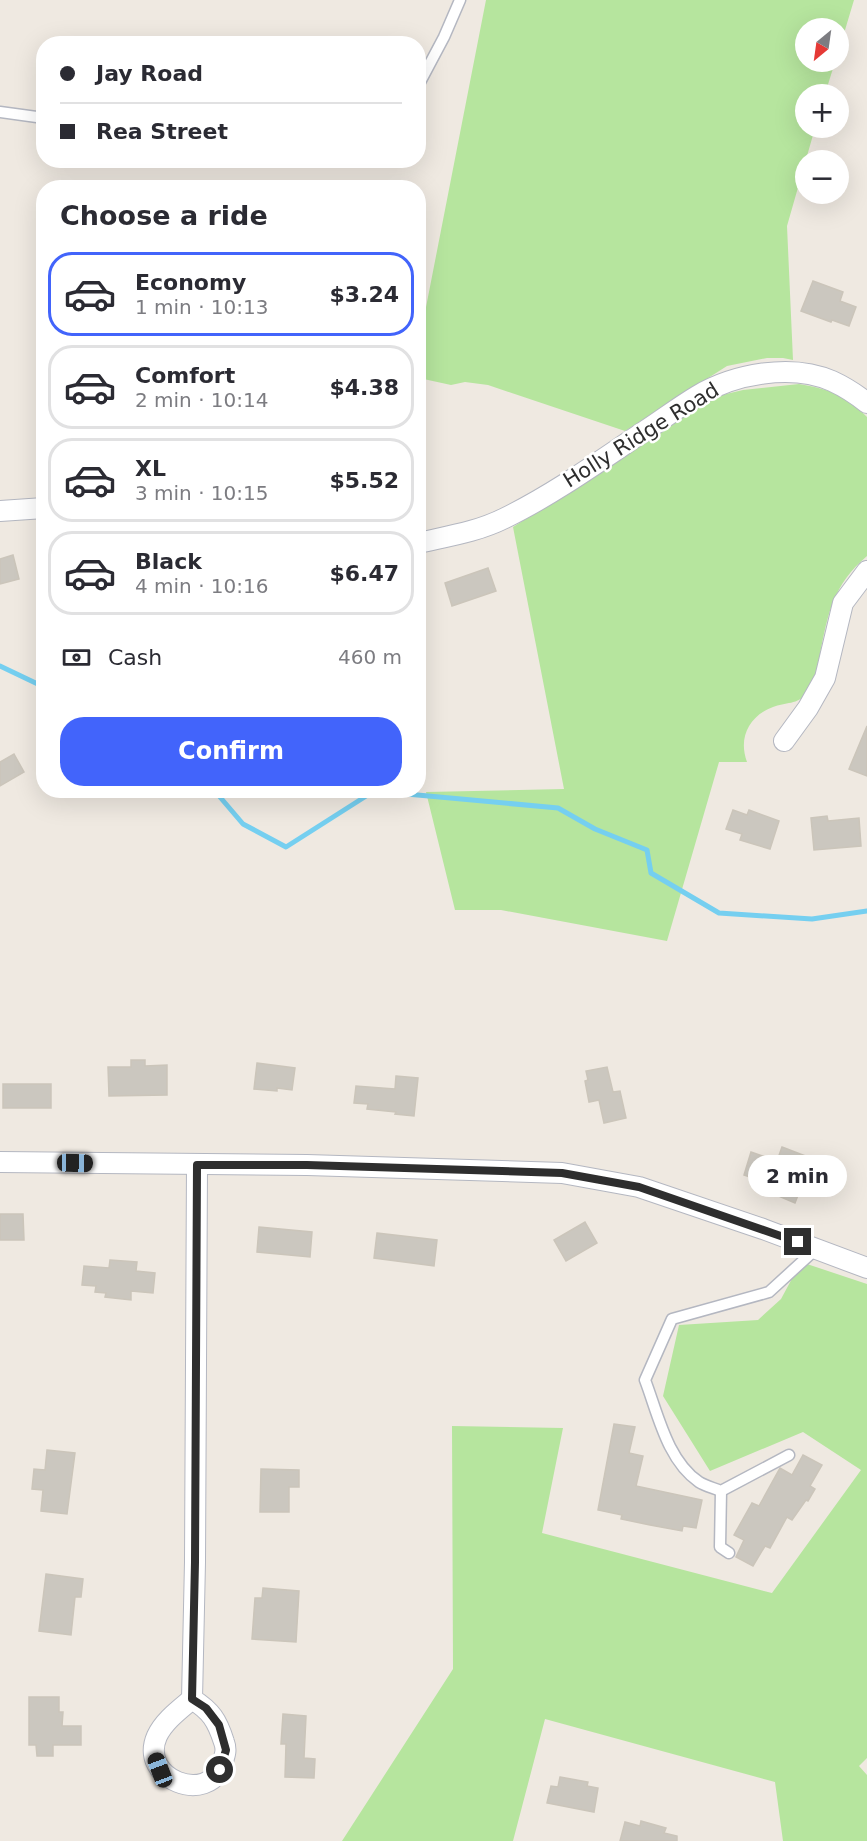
<!DOCTYPE html>
<meta charset="utf-8">
<style>
:root{--surface:#fff;--page:#f7f7f7;--text:#2b2b33;--muted:#7c7c81;--line:#e1e1e2;--accent:#4264fb}
body{margin:0;font-family:"DejaVu Sans",sans-serif;background:var(--page);color:var(--text);height:100vh;display:flex;flex-direction:column;font-size:22px;white-space:nowrap}
*{box-sizing:border-box;margin:0}
p{font-size:20px;color:var(--muted)}
.icon{flex:none;width:33px;height:33px;fill:none;stroke:currentColor;stroke-width:2;stroke-linecap:round;stroke-linejoin:round}
.map{position:relative;flex:1;overflow:hidden}
.details{position:absolute;left:36px;top:180px;width:390px;height:618px;display:flex;flex-direction:column;background:var(--surface);border-radius:24px;box-shadow:0 6px 24px #0002}
.details>*{flex:none}
.top-card{position:absolute;left:36px;top:36px;width:390px;height:132px;border-radius:24px;box-shadow:0 6px 24px #0002;display:grid;align-content:center;height:132px;padding:0 24px;background:var(--surface)}
.needle{width:39px;rotate:209deg}
.controls{position:absolute;left:795px;top:18px;display:grid;gap:12px}
.controls a{display:grid;place-items:center;width:54px;height:54px;border-radius:50%;background:var(--surface);box-shadow:0 6px 24px #0002;font-size:30px}
.end{position:absolute;width:27px;height:27px;margin:-14px;border:8px solid #2e2e2e;background:#fff;box-shadow:0 0 0 3px #fff}
.from{border-radius:50%}
.bubble{position:absolute;height:42px;border-radius:21px;background:var(--surface);box-shadow:0 6px 24px #0002;font-size:20px;font-weight:600;line-height:42px;text-align:center}
.car{position:absolute;width:18px;height:36px;margin:-18px -9px;border-radius:8px;box-shadow:0 0 4px 2px #0007;background:linear-gradient(#222 24%,#8ab4d8 0 40%,#222 0 76%,#8ab4d8 0 86%,#222 0)}
.top-card b{display:flex;align-items:center;gap:21px;height:57px;font-size:22px}
.top-card b+b{border-top:2px solid var(--line)}
.top-card i{width:15px;height:15px;background:var(--text)}
ul{padding:0;list-style:none}
li{display:flex;align-items:center;gap:18px;height:84px;margin:0 12px 9px;padding:0 12px;border:3px solid var(--line);border-radius:24px}
li div{flex:1}
li b{display:block;font-size:22px}
li em{font-style:normal;font-weight:600}
li.current{border-color:var(--accent)}
li>.icon{width:54px;height:54px;stroke-width:1.5}
h2{padding:0 24px;font-size:27px;line-height:72px}
.pay{display:flex;align-items:center;gap:15px;height:66px;padding:0 24px;font-size:22px}
.pay p{margin-inline-start:auto}
.cta{display:flex;gap:12px;margin-top:auto;padding:12px 24px}
.cta a{flex:1;height:69px;border-radius:24px;background:var(--accent);color:#fff;font-size:24px;font-weight:600;line-height:69px;text-align:center}
.map>svg:first-child{display:block}
.green{fill:#b6e59e}
.lines{fill:none;stroke-linecap:round;stroke-linejoin:round}
.stream{stroke:#75cff0;stroke-width:5}
.building{fill:#cbc7bf;stroke:#cbc5ba;stroke-width:1.5}
.lane-casing{stroke:#b4b7c1;stroke-width:13}
.street-casing{stroke:#b4b7c1;stroke-width:22}
.lane{stroke:#fff;stroke-width:10}
.street{stroke:#fff;stroke-width:20}
.route{stroke:#2e2e2e;stroke-width:8}
.labels{text-anchor:middle;dominant-baseline:central;stroke-width:5;stroke-linejoin:round;paint-order:stroke}
.street-label{font-size:21px;fill:#2e2e2e;stroke:#fff}
</style>
<div class="map">
<svg width="867" height="1841" viewBox="0 0 867 1841">
<rect width="100%" height="100%" fill="#efe9e1"/>
<!-- green -->
<g class="green">
<polygon points="486,0 854,0 839,50 838,28 806,28 806,62 835,62 825,94 806,94 806,128 815,128 787,226 793,360 783,358 767,358 727,366 625,431 488,385 465,382 451,385 419,378 419,343"/>
<path d="M799,384C829,389 845,395 867,417V556C833,585 828,613 820,654C817,668 816,682 807,693C798,705 785,702 773,707C749,716 738,738 747,762H719L667,941L501,910H455L426,792L564,789L513,527L647,442L703,404L722,395L743,390Z"/>
<polygon points="801,1262 867,1284 867,1758 859,1766 867,1775 867,1841 783,1841 775,1782 545,1719 513,1841 342,1841 453,1669 452,1426 563,1428 542,1533 772,1593 861,1470 803,1432 710,1471 663,1396 679,1325 758,1320 781,1299"/>
</g>
<g class="lines">
<!-- stream -->
<g class="stream">
<polyline points="0,666 44,687"/>
<polyline points="214,790 243,824 286,847 374,791 558,808 595,829 647,850 651,873 719,913 812,919 867,911"/>
</g>
</g>
<!-- building -->
<g class="building">
<polygon points="813,281 843,292 840,301 856,307 849,326 832,320 831,322 801,311"/>
<polygon points="13,555 19,579 0,584 0,559"/>
<polygon points="488,568 496,591 452,606 445,583"/>
<polygon points="867,726 867,776 849,769"/>
<polygon points="14,754 24,772 0,786 0,762"/>
<polygon points="733,810 747,815 749,810 779,821 770,849 740,840 742,834 726,829"/>
<polygon points="827,816 828,821 859,818 861,846 814,850 811,818"/>
<polygon points="131,1060 145,1060 145,1066 167,1065 167,1095 109,1096 108,1067 131,1067"/>
<polygon points="257,1063 295,1068 292,1090 277,1088 277,1091 254,1089"/>
<polygon points="607,1067 613,1092 620,1091 626,1118 604,1123 599,1100 589,1102 585,1081 588,1080 586,1071"/>
<polygon points="396,1076 418,1078 414,1116 395,1114 396,1112 367,1109 368,1104 354,1103 356,1086 395,1089"/>
<rect x="3" y="1084" width="48" height="24"/>
<polygon points="782,1147 808,1157 801,1175 805,1177 795,1203 776,1195 778,1192 766,1187 768,1183 744,1175 751,1152 777,1161"/>
<polygon points="0,1214 23,1214 24,1240 0,1240"/>
<polygon points="585,1222 597,1243 566,1261 554,1240"/>
<polygon points="259,1227 312,1232 310,1257 257,1252"/>
<polygon points="377,1233 437,1240 434,1266 374,1258"/>
<polygon points="110,1260 137,1262 136,1271 155,1273 153,1293 131,1291 131,1300 105,1297 106,1293 95,1292 96,1286 82,1285 84,1266 109,1268"/>
<polygon points="614,1424 635,1427 629,1453 643,1456 636,1486 702,1500 696,1528 683,1526 682,1531 650,1525 621,1519 622,1515 598,1510"/>
<polygon points="47,1450 75,1453 67,1514 41,1511 43,1490 32,1489 34,1469 45,1470"/>
<polygon points="803,1455 822,1465 810,1486 815,1489 808,1501 806,1500 792,1520 787,1517 770,1548 765,1546 753,1566 736,1557 744,1540 734,1535 752,1503 759,1506 780,1468 792,1475"/>
<polygon points="261,1469 299,1470 299,1487 289,1487 289,1512 260,1512"/>
<polygon points="46,1574 83,1579 81,1597 75,1597 71,1635 39,1631"/>
<polygon points="263,1588 299,1591 296,1642 252,1639 255,1598 262,1598"/>
<polygon points="29,1697 59,1697 59,1712 63,1712 62,1726 81,1726 81,1745 53,1745 53,1756 37,1756 36,1745 29,1745"/>
<polygon points="283,1714 306,1716 304,1758 315,1759 314,1778 285,1777 286,1744 281,1744"/>
<polygon points="560,1777 588,1782 587,1786 598,1788 594,1812 547,1803 551,1786 558,1787"/>
<polygon points="641,1821 666,1828 664,1833 677,1836 677,1841 620,1841 625,1822 640,1826"/>
</g>
<g class="lines">
<defs>
<g id="lane">
<polyline points="418,86 444,37 460,0"/>
<polyline points="0,112 44,118"/>
<path d="M789,1455L721,1491C714,1488 705,1486 699,1482C667,1460 658,1414 645,1380L672,1319L769,1292L816,1249"/>
<polyline points="721,1491 720,1547 729,1553"/>
</g>
<g id="street">
<polyline points="0,511 44,508"/>
<path d="M418,543C449,536 477,532 505,518C552,495 597,463 640,434C659,422 677,408 697,396C734,374 791,363 832,381C845,387 856,394 867,403"/>
<polyline points="784,741 808,708 825,678 843,603 867,571"/>
<polyline points="0,1162 307,1165 562,1173 639,1187 763,1229 867,1268"/>
<path d="M192,1699C211,1711 217,1720 224,1742C227,1750 225,1755 222,1764C209,1806 138,1779 157,1736C164,1721 179,1710 192,1699L195,1562L197,1165"/>
</g>
</defs>
<!-- lane casing -->
<use href="#lane" class="lane-casing"/>
<!-- street casing -->
<use href="#street" class="street-casing"/>
<!-- lane -->
<use href="#lane" class="lane"/>
<!-- street -->
<use href="#street" class="street"/>
</g>
<g class="lines">
<!-- route -->
<polyline class="route" points="220,1770 226,1750 219,1725 206,1708 192,1699 195,1562 197,1165 307,1165 562,1173 639,1187 798,1242"/>
</g>
<g class="labels">
<!-- street labels -->
<g class="street-label">
<text transform="translate(641 435) rotate(-32)">Holly Ridge Road</text>
</g>
</g>
</svg>
<div class="controls">
<a><svg class="needle" viewBox="-14 -14 28 28"><path d="M0-13l5 13h-10z" fill="#e53935"/><path d="M0 13l5-13h-10z" fill="#7c7c81"/></svg></a>
<a>+</a>
<a>−</a>
</div>
<i class="end from" style="left:220px;top:1770px"></i>
<i class="end" style="left:798px;top:1242px"></i>
<div class="bubble" style="left:748px;top:1155px;width:99px">2 min</div>
<i class="car" style="left:75px;top:1163px;rotate:91deg"></i>
<i class="car" style="left:160px;top:1770px;rotate:339deg"></i>
<div class="top-card">
<b><i class="from"></i>Jay Road</b>
<b><i></i>Rea Street</b>
</div>
<section class="details">
<h2>Choose a ride</h2>
<ul>
<li class="current"><svg class="icon" aria-label="car" viewBox="0 0 24 24"><path d="M5 17H2v-5l4-1 3-4h7l3 4 3 1v5h-3M9 17h6M6 11h13"/><circle cx="7" cy="17" r="2"/><circle cx="17" cy="17" r="2"/></svg><div><b>Economy</b><p>1 min · 10:13</p></div><em>$3.24</em></li>
<li><svg class="icon" aria-label="car" viewBox="0 0 24 24"><path d="M5 17H2v-5l4-1 3-4h7l3 4 3 1v5h-3M9 17h6M6 11h13"/><circle cx="7" cy="17" r="2"/><circle cx="17" cy="17" r="2"/></svg><div><b>Comfort</b><p>2 min · 10:14</p></div><em>$4.38</em></li>
<li><svg class="icon" aria-label="car" viewBox="0 0 24 24"><path d="M5 17H2v-5l4-1 3-4h7l3 4 3 1v5h-3M9 17h6M6 11h13"/><circle cx="7" cy="17" r="2"/><circle cx="17" cy="17" r="2"/></svg><div><b>XL</b><p>3 min · 10:15</p></div><em>$5.52</em></li>
<li><svg class="icon" aria-label="car" viewBox="0 0 24 24"><path d="M5 17H2v-5l4-1 3-4h7l3 4 3 1v5h-3M9 17h6M6 11h13"/><circle cx="7" cy="17" r="2"/><circle cx="17" cy="17" r="2"/></svg><div><b>Black</b><p>4 min · 10:16</p></div><em>$6.47</em></li>
</ul>
<div class="pay"><svg class="icon" aria-label="cash" viewBox="0 0 24 24"><path d="M3 7h18v10H3z"/><circle cx="12" cy="12" r="2"/></svg>Cash<p>460 m</p></div>
<div class="cta"><a>Confirm</a></div>
</section>
</div>
